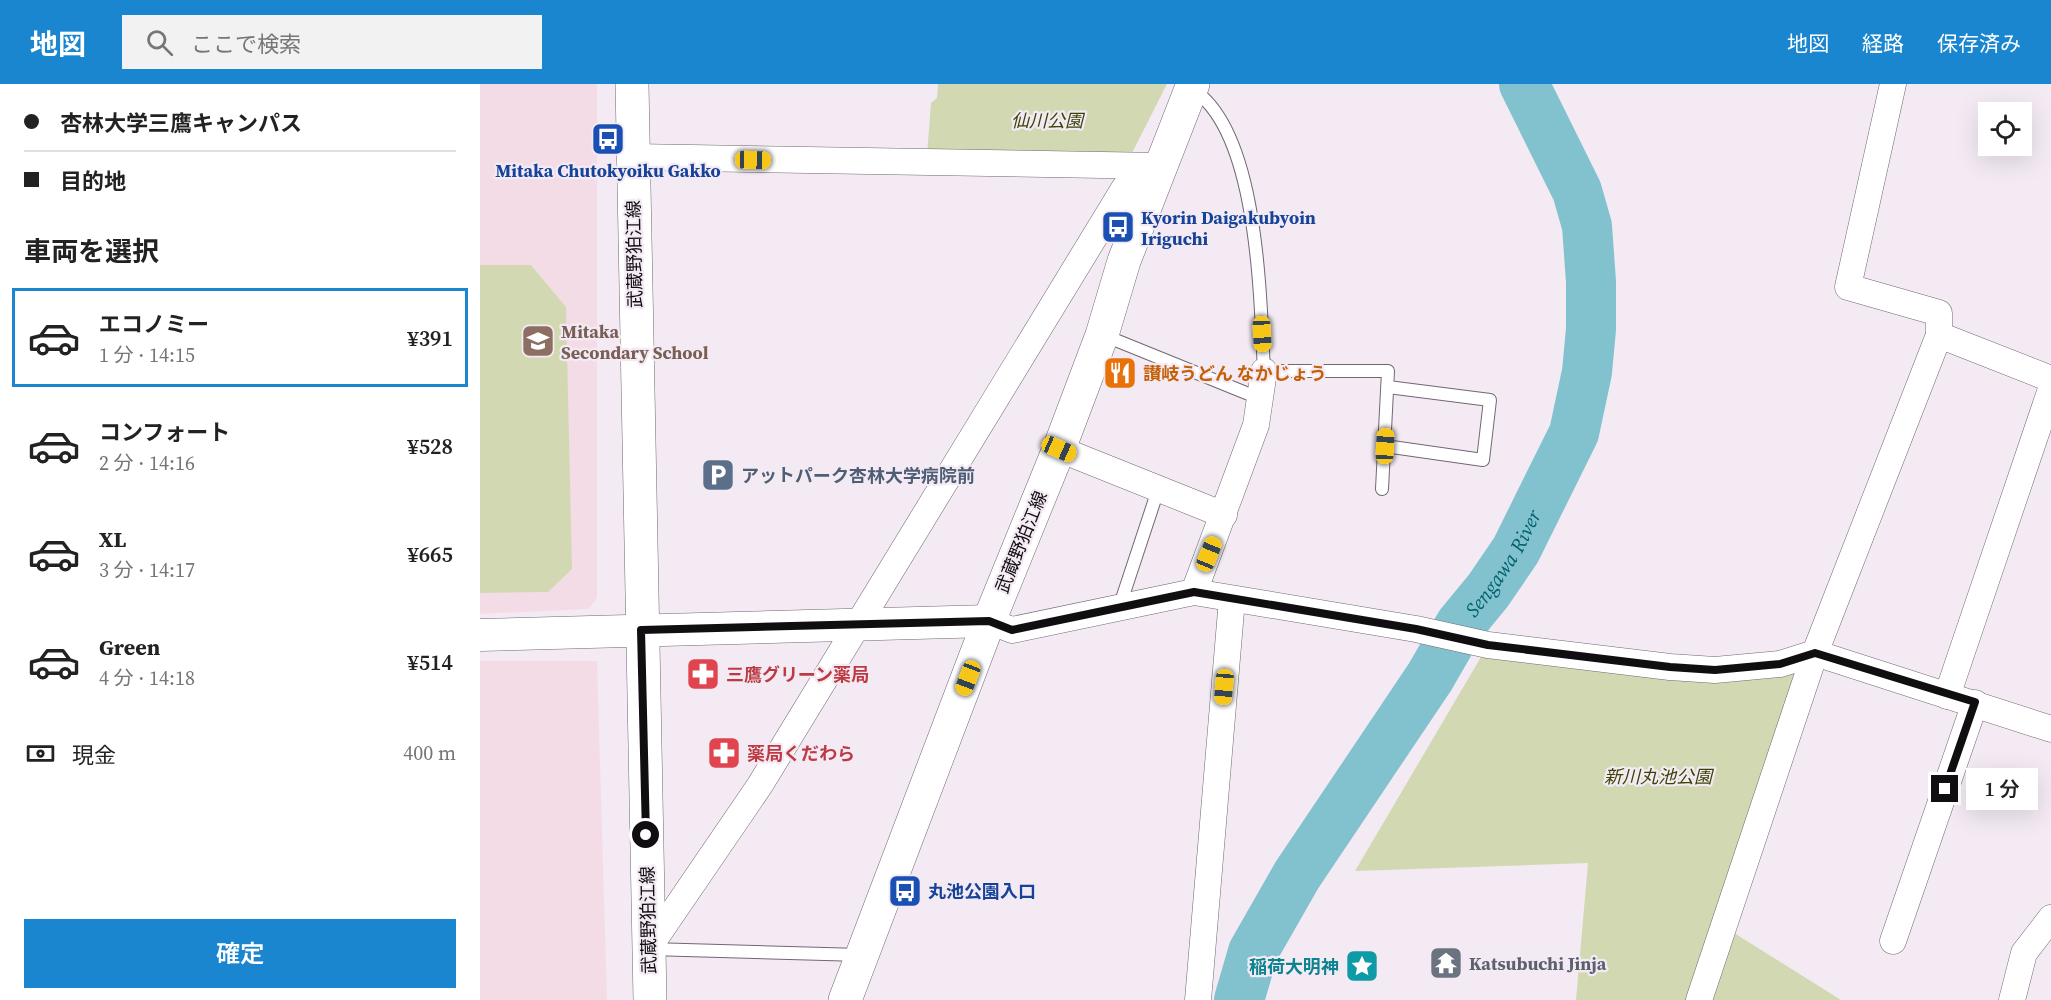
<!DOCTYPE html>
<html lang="ja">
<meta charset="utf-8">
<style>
:root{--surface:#fff;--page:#f2f2f2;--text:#222;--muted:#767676;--line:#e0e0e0;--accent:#1b86d0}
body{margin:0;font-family:"Source Serif 4","Noto Sans JP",serif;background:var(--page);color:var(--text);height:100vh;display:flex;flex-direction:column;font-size:22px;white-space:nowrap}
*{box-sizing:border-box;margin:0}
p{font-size:20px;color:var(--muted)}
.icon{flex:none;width:33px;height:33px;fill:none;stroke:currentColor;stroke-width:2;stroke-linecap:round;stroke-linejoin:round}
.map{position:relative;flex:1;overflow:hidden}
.sheet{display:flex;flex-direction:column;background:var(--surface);width:480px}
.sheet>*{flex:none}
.guide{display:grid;align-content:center;height:132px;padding:0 24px;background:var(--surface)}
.controls{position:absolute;left:1498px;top:18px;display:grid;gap:12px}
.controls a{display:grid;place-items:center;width:54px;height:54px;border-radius:0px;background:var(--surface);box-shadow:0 6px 24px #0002;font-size:30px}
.end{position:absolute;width:27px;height:27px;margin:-14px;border:8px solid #110e11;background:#fff;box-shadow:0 0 0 3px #fff}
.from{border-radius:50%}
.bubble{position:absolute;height:42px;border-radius:0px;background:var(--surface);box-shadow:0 6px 24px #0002;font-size:20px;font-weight:600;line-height:42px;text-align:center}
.car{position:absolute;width:18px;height:36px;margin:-18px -9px;border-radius:8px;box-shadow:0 0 4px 2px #0007;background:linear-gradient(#f5c518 24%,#345 0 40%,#f5c518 0 76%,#345 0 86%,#f5c518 0)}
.guide b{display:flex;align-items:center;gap:21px;height:57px;font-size:22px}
.guide b+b{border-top:2px solid var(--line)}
.guide i{width:15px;height:15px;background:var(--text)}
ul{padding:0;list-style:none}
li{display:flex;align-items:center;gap:18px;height:99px;margin:0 12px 9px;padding:0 12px;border:3px solid transparent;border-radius:0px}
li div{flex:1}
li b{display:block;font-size:22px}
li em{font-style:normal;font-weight:600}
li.selected{border-color:var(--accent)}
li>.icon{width:54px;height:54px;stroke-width:1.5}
h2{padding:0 24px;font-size:27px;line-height:72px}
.pay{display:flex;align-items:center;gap:15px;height:66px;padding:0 24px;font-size:22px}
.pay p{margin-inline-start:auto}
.action{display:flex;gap:12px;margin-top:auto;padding:12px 24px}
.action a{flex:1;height:69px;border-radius:0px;background:var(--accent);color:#fff;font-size:24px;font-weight:600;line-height:69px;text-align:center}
header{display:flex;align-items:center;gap:36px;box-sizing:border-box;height:84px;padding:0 30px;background:var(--accent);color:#fff}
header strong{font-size:28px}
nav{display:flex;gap:33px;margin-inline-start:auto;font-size:21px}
.search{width:420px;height:54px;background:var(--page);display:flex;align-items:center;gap:15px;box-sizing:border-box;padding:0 21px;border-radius:0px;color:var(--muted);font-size:22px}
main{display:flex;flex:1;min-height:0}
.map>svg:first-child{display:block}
.education{fill:#f4dce6}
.green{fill:#d2d9b2}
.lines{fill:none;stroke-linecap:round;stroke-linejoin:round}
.river{stroke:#82c2ce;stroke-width:50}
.service-casing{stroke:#706871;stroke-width:14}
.minor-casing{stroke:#706871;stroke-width:27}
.tertiary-casing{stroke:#706871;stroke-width:33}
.secondary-casing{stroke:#706871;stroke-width:34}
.service{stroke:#fff;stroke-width:12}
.minor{stroke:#fff;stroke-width:26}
.tertiary{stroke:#fff;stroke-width:32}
.secondary{stroke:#fff;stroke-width:33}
.route{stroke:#110e11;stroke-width:8}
.labels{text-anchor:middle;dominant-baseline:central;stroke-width:4.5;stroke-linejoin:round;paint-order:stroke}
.park-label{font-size:18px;font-style:italic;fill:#3c4205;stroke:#f3eaf4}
.transit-label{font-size:18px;font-weight:bold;fill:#164399;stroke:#f3eaf4;text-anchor:start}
.street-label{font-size:18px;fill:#110e11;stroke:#f3eaf4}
.education-label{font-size:18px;font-weight:bold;fill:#785e54;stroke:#f3eaf4;text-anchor:start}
.food-label{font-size:18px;font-weight:bold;fill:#c56008;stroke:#f3eaf4;text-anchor:start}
.service-label{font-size:18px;font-weight:bold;fill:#4e5e75;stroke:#f3eaf4;text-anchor:start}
.health-label{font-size:18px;font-weight:bold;fill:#be3a42;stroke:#f3eaf4;text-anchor:start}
.worship-label{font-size:18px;font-weight:bold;fill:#5b616d;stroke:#f3eaf4;text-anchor:start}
.culture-label{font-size:18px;font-weight:bold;fill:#0d838f;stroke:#f3eaf4;text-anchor:end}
.water-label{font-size:20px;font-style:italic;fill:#02616e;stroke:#f3eaf4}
</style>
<header>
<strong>地図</strong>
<div class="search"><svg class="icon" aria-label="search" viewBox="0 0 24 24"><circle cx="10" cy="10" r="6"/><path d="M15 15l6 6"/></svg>ここで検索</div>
<nav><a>地図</a><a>経路</a><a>保存済み</a></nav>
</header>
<main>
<section class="sheet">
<div class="guide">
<b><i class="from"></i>杏林大学三鷹キャンパス</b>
<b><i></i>目的地</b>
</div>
<h2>車両を選択</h2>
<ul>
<li class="selected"><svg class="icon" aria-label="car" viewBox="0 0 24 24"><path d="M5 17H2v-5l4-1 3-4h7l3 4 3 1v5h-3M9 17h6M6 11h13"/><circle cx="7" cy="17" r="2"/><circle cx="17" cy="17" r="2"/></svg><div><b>エコノミー</b><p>1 分 · 14:15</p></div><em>¥391</em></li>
<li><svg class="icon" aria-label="car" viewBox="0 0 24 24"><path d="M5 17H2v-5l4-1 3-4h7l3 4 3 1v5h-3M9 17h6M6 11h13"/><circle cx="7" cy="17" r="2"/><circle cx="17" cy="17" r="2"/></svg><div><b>コンフォート</b><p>2 分 · 14:16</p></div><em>¥528</em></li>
<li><svg class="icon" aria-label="car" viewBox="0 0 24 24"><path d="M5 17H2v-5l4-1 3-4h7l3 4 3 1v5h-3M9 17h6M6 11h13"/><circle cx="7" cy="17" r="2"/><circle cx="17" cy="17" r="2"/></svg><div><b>XL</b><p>3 分 · 14:17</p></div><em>¥665</em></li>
<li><svg class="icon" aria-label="car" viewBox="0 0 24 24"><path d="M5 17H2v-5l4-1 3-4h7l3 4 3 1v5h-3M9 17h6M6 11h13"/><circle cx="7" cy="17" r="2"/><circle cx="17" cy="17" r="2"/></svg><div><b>Green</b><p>4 分 · 14:18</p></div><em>¥514</em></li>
</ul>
<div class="pay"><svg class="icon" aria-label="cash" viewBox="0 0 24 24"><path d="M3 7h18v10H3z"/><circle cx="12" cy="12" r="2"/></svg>現金<p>400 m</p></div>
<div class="action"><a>確定</a></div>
</section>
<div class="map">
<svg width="1571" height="916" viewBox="0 0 1571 916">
<rect width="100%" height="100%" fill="#f3eaf4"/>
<!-- education -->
<g class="education">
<polygon points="0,0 117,0 117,513 109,525 0,530"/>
<polygon points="0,577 117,577 127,916 0,916"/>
</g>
<!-- green -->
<g class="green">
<polygon points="458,0 687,0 650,73 447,71 451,19 457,14"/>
<polygon points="0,181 51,181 86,223 92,485 68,508 0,509"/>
<polygon points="1008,561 1190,583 1335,569 1243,842 1361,916 1096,916 1108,779 875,787"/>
</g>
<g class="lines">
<!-- river -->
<path class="river" id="s1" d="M759,916L773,868L817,791L950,593L980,541L1008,507L1036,466L1094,349L1107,288L1111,245V198L1107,142L1097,107L1044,0"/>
<defs>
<g id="service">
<path d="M712,5C779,47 780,215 784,287H908L902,405"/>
<polyline points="623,251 781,315"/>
<polyline points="905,362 1003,376 1010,316 908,303"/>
<polyline points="639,524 678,406"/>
<polyline points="170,865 381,871"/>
</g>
<g id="minor">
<polyline points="153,73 680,82"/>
<polyline points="1459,251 1571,295"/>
<polyline points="579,365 744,431"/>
<polyline points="714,508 776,341 784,287"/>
<polyline points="509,537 532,546 714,508 936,545 1008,561 1190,583 1235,586 1300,580 1335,569 1571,645"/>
<polyline points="1467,612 1571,305"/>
<polyline points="1413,857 1495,619"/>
<polyline points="168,865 280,701 645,103 681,82"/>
<polyline points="718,916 752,515"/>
<polyline points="1219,916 1335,569 1459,251 1459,229 1368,203 1413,0"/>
<polyline points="1532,916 1544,869 1571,834"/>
</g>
<polyline id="tertiary" points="0,551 509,537"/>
<g id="secondary">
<polyline points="152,0 170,916"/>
<polyline points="365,916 509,537 579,365 622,251 644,177 713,0"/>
</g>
</defs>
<!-- service casing -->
<use href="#service" class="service-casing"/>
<!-- minor casing -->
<use href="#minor" class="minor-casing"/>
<!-- tertiary casing -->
<use href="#tertiary" class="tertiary-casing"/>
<!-- secondary casing -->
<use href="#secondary" class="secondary-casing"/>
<!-- service -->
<use href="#service" class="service"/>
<!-- minor -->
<use href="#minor" class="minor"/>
<!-- tertiary -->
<use href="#tertiary" class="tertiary"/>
<!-- secondary -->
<use href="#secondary" class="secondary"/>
</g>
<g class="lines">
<!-- route -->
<polyline class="route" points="166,751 161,546 509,537 532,546 714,508 936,545 1008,561 1190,583 1235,586 1300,580 1335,569 1495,618 1465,705"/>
</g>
<!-- icons -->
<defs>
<symbol id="bus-square" viewBox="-11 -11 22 22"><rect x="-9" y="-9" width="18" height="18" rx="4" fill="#1a4fb4" stroke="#f3eaf4"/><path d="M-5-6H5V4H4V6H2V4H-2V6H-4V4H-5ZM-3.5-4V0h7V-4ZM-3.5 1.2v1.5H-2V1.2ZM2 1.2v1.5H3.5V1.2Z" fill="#fff"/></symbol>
<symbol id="school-square" viewBox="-11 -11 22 22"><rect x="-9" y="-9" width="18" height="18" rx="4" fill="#8d6e63" stroke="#f3eaf4"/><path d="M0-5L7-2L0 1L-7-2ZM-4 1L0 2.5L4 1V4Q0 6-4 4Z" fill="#fff"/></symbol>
<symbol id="restaurant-square" viewBox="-11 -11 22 22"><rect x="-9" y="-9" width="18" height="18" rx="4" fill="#e8710a" stroke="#f3eaf4"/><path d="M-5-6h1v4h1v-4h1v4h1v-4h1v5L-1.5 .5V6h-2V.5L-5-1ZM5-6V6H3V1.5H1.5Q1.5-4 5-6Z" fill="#fff"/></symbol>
<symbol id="parking-square" viewBox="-11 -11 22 22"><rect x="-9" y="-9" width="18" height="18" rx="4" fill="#5c6f8a" stroke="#f3eaf4"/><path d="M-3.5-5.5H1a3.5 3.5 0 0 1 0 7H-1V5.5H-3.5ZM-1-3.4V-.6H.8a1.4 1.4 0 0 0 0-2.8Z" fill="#fff"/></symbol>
<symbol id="pharmacy-square" viewBox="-11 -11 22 22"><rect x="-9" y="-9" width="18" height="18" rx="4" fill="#e0444e" stroke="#f3eaf4"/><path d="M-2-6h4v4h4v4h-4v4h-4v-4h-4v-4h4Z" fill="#fff"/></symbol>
<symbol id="temple-square" viewBox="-11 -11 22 22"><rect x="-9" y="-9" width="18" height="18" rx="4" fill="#6b7280" stroke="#f3eaf4"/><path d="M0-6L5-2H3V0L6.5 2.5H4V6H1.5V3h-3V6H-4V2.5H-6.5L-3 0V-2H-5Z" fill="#fff"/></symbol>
<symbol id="sight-square" viewBox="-11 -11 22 22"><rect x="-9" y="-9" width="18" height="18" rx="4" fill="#0f9aa8" stroke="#f3eaf4"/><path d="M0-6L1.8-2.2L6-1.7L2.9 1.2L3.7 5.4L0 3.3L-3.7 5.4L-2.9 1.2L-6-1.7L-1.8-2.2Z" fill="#fff"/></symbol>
</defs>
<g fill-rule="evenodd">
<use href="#bus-square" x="109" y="36" width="38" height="38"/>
<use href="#bus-square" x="619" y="124" width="38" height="38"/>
<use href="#school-square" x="39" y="238" width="38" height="38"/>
<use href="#restaurant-square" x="621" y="270" width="38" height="38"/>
<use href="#parking-square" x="219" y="372" width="38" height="38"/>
<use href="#pharmacy-square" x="204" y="571" width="38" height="38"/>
<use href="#pharmacy-square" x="225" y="650" width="38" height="38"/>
<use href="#bus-square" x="406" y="788" width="38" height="38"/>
<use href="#temple-square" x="947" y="860" width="38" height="38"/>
<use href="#sight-square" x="863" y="863" width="38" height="38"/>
</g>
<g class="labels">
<!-- park labels -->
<g class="park-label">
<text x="567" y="36">仙川公園</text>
<text x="1178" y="692">新川丸池公園</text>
</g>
<!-- transit labels -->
<g class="transit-label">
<text x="128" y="86" text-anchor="middle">Mitaka Chutokyoiku Gakko</text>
<text x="661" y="133">Kyorin Daigakubyoin<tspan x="661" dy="21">Iriguchi</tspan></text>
<text x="448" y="807">丸池公園入口</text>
</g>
<!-- street labels -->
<g class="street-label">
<text transform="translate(154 170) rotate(-91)">武蔵野狛江線</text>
<text transform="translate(541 458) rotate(-68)">武蔵野狛江線</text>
<text transform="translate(168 836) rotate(-91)">武蔵野狛江線</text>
</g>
<!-- education labels -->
<g class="education-label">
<text x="81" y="247">Mitaka<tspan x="81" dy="21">Secondary School</tspan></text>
</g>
<!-- food labels -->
<g class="food-label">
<text x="663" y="289">讃岐うどん なかじょう</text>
</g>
<!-- service labels -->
<g class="service-label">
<text x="261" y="391">アットパーク杏林大学病院前</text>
</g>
<!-- health labels -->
<g class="health-label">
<text x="246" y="590">三鷹グリーン薬局</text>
<text x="267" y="669">薬局くだわら</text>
</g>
<!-- worship labels -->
<g class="worship-label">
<text x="989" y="879">Katsubuchi Jinja</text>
</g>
<!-- culture labels -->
<g class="culture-label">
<text x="859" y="882">稲荷大明神</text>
</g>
<!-- water labels -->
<g class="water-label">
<text stroke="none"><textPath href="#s1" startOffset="513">Sengawa River</textPath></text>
</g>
</g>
</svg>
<div class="controls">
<a><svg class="icon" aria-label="locate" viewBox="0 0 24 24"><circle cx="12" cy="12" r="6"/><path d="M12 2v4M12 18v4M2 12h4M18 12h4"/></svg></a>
</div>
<i class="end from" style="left:166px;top:751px"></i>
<i class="end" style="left:1465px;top:705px"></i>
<div class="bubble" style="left:1486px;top:684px;width:72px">1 分</div>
<i class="car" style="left:273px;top:76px;rotate:91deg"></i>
<i class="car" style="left:782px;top:250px;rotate:177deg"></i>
<i class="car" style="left:905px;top:362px;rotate:3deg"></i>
<i class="car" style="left:579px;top:365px;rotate:114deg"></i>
<i class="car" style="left:729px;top:470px;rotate:22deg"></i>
<i class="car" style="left:488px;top:594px;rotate:201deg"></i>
<i class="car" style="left:744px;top:603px;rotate:185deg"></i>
</div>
</main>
